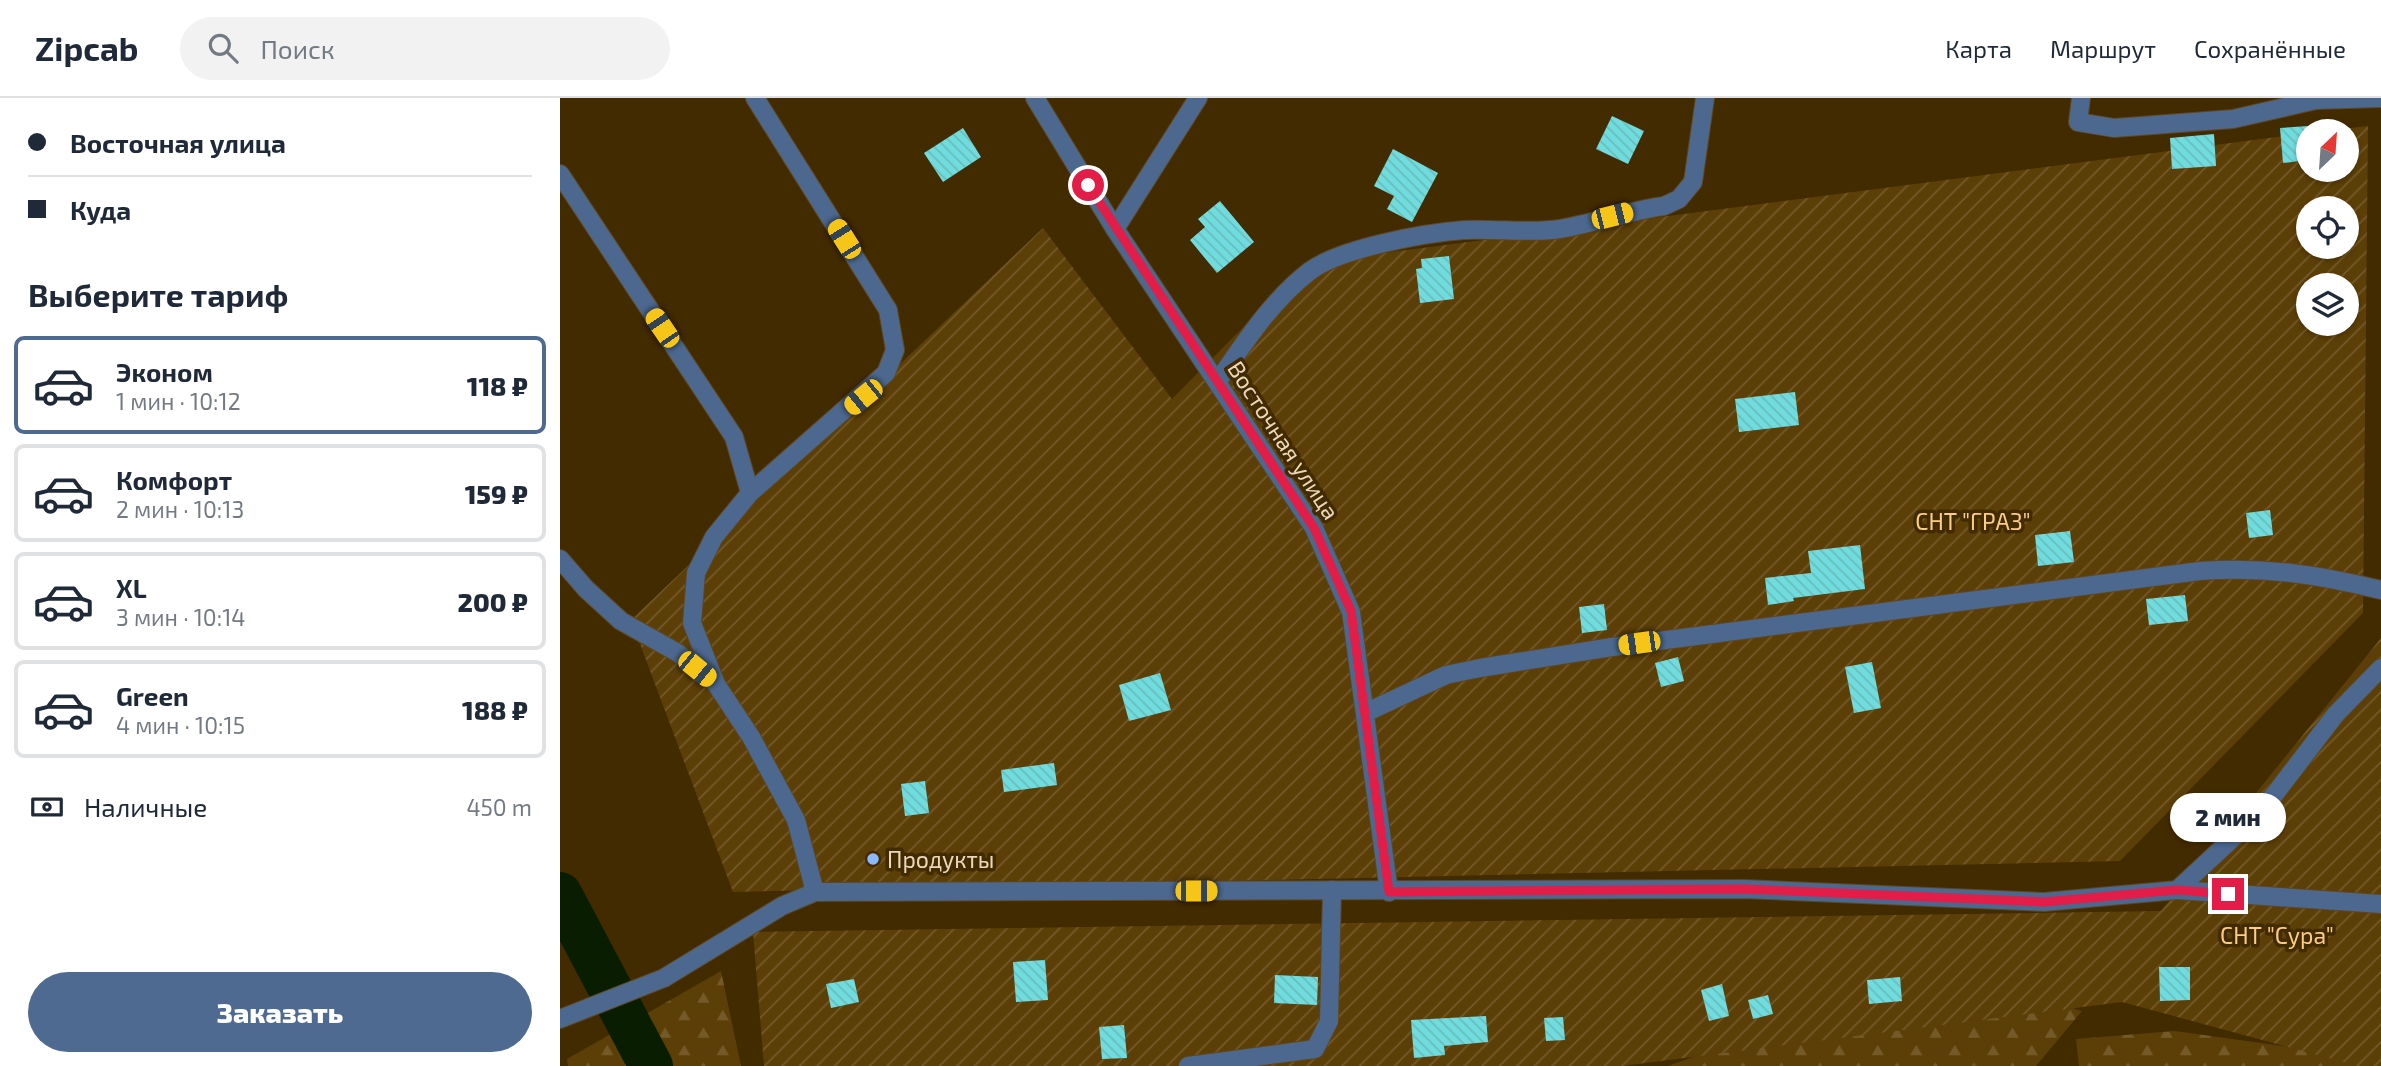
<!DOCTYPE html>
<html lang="ru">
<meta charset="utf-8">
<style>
:root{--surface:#fff;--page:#f2f2f3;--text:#1f2937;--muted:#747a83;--line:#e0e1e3;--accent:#4f6a90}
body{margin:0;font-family:"Exo 2",sans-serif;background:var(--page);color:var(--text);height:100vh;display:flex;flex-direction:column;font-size:26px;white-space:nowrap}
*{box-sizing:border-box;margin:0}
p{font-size:23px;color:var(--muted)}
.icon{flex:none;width:38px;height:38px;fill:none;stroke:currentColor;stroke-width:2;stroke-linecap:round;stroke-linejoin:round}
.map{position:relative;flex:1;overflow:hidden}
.drawer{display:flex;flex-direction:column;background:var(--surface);width:560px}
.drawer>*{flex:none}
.top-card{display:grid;align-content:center;height:154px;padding:0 28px;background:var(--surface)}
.needle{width:46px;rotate:25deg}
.tools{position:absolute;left:1736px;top:21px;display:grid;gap:14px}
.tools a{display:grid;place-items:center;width:63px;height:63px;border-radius:50%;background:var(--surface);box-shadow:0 2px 5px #0004;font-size:35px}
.end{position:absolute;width:32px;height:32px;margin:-16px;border:9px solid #e11d48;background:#fff;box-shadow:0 0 0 4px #fff}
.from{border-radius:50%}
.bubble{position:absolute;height:49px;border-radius:24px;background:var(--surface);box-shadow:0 2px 5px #0004;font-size:23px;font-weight:800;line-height:49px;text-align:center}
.car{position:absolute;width:21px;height:42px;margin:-21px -10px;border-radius:9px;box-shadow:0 0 5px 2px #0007;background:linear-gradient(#f5c518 24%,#345 0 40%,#f5c518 0 76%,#345 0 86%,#f5c518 0)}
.top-card b{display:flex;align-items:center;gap:24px;height:66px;font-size:26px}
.top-card b+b{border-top:2px solid var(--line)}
.top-card i{width:18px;height:18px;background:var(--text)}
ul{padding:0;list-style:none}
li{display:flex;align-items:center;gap:21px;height:98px;margin:0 14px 10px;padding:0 14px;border:4px solid var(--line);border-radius:10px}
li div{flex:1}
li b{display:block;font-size:26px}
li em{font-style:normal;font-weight:800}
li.current{border-color:var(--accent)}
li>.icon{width:63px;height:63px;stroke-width:1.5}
h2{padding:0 28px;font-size:32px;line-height:84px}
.pay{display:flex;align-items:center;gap:18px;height:77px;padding:0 28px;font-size:26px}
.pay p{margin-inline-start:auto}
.action{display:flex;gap:14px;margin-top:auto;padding:14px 28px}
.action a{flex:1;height:80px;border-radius:42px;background:var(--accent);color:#fff;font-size:28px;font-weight:800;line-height:80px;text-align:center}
header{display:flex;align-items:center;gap:42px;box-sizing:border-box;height:98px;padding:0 35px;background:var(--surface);border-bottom:2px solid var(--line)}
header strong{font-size:33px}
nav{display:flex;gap:38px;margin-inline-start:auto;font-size:24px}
.search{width:490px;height:63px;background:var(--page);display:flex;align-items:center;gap:18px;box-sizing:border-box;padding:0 24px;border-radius:38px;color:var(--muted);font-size:26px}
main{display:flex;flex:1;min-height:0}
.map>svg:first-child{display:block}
.forest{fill:url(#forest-firs)}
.garden{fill:url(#garden-furrows);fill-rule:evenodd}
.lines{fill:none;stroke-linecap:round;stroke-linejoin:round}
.river{stroke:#091d01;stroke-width:44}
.building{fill:url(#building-back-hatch)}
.minor-casing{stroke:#5e471e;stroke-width:20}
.minor{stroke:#4c688f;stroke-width:18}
.route{stroke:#e11d48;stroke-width:9}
.poi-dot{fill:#8abafc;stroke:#432b00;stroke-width:2.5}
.labels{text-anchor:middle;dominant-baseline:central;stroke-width:7;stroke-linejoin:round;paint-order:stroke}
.street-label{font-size:23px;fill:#ead7bc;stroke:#432b00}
.park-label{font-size:23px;fill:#fbcc86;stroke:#432b00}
.poi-label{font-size:23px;fill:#ead7bc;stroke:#432b00;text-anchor:start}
</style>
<header>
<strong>Zipcab</strong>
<div class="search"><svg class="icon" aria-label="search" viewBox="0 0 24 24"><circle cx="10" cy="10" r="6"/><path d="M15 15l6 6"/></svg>Поиск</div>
<nav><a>Карта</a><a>Маршрут</a><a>Сохранённые</a></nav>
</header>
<main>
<section class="drawer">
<div class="top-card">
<b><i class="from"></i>Восточная улица</b>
<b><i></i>Куда</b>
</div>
<h2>Выберите тариф</h2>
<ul>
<li class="current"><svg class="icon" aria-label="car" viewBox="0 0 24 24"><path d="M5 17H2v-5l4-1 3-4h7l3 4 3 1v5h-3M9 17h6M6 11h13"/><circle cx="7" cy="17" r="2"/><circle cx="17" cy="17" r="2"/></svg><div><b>Эконом</b><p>1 мин · 10:12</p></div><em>118 ₽</em></li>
<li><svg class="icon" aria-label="car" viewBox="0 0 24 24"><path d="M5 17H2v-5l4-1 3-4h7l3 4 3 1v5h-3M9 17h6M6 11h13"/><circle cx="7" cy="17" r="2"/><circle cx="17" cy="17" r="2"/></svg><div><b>Комфорт</b><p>2 мин · 10:13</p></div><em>159 ₽</em></li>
<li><svg class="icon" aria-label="car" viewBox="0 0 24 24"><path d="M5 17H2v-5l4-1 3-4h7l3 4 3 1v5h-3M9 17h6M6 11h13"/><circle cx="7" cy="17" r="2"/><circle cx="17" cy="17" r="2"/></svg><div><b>XL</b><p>3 мин · 10:14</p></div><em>200 ₽</em></li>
<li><svg class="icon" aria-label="car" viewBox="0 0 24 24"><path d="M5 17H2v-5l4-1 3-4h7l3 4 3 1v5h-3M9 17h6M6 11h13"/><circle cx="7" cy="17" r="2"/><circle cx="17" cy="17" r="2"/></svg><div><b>Green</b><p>4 мин · 10:15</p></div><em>188 ₽</em></li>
</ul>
<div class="pay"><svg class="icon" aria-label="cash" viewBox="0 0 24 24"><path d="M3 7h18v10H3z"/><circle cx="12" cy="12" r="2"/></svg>Наличные<p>450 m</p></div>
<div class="action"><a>Заказать</a></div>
</section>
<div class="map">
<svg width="1821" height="968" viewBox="0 0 1821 968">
<defs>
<pattern id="forest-firs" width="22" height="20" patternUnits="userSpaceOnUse" patternTransform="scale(1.75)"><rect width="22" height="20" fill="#5c3f07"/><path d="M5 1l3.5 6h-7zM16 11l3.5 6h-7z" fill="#745a29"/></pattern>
<pattern id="garden-furrows" width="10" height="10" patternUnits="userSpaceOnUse" patternTransform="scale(1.75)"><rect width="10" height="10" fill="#5c3f07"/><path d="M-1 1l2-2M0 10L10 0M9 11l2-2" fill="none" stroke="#745a29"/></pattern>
<pattern id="building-back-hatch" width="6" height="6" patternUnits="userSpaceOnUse" patternTransform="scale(1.75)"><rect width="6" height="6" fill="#71dcde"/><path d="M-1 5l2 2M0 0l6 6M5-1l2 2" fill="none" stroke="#68bdbd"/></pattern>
</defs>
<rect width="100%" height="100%" fill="#432b00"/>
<!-- forest -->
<g class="forest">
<polygon points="161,873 181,968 8,968 7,961"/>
<polygon points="1477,899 1522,913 1476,968 1108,968 1254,916"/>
<polygon points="1615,933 1758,953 1813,968 1519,968 1516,941"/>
</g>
<!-- garden -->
<g class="garden">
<path d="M1808,28L1803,515L1560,763L173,794L71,522L483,130L612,301L747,165L1748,35V72H1787V33H1765ZM1748,110H1787V149H1748ZM1748,187H1787V226H1748Z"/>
<polygon points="1821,540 1821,968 1798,968 1562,904 1062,968 204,968 193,834 1601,813"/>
</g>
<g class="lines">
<!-- river -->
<polyline class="river" points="0,796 91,968"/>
</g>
<!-- building -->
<g class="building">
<polygon points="1052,18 1084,33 1068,66 1036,51"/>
<polygon points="1748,28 1748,62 1723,65 1720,30"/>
<polygon points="403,30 421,59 383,84 364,55"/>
<polygon points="1654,36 1656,68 1612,71 1610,40"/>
<polygon points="833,51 878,75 852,124 827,111 834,98 814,88"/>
<polygon points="660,103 694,144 657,175 630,142 645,129 638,121"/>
<polygon points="889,158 894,201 860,205 856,171 862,170 861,161"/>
<polygon points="1235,294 1239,327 1179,334 1175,301"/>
<polygon points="1710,412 1713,437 1689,440 1686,415"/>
<polygon points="1510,433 1514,464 1478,468 1475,437"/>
<polygon points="1300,447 1305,491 1233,500 1234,503 1208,507 1205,480 1251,475 1248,453"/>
<polygon points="1625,497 1628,523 1589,527 1586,501"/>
<polygon points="1044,506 1047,532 1022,535 1019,509"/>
<polygon points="1118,559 1124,583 1101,589 1095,565"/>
<polygon points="1312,564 1321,610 1294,615 1285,569"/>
<polygon points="600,575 611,612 569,623 559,587"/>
<polygon points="494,665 497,687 444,694 441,672"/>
<polygon points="365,683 369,715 345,718 341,686"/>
<polygon points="485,862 488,902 456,904 453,864"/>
<polygon points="1599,869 1630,869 1630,902 1600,903"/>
<polygon points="715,877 758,879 757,907 714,905"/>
<polygon points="1340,879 1342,903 1309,906 1307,882"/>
<polygon points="294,881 299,904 271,910 266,886"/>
<polygon points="1162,886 1169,918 1149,923 1141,892"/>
<polygon points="1208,897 1213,916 1193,921 1188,902"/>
<polygon points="926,918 928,944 884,948 885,957 854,960 851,922"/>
<polygon points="1003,919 1005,942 986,943 984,920"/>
<polygon points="564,927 567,960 542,961 539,929"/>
</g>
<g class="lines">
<defs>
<g id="minor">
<polyline points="195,0 328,212 335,252 326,275 190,395 154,439 136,475 132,525 156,586 191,639 236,722 255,794"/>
<polyline points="475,0 555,131 754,430 791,514 829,794"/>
<polyline points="1521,0 1518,24 1554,30 1673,21 1756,2 1821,0"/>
<polyline points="0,76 174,339 190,395"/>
<polyline points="555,131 638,0"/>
<path d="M658,283C685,244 712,202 750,173C781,150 865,135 904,132C936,130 968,136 1000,131C1035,125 1068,113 1104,108L1119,101L1133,84L1145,0"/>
<polyline points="0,461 26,491 61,523 118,555 154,584"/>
<path d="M805,615L886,577L920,570L1052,549L1640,473C1703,468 1760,477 1821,492"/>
<polyline points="1617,792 1821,806"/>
<polyline points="0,921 104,880 222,808 255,794 1183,791 1484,804 1617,792 1701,714 1776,616 1821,570"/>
<polyline points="628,968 755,951 769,923 772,792"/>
</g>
</defs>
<!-- minor casing -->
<use href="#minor" class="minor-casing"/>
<!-- minor -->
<use href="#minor" class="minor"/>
</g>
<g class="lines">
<!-- route -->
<polyline class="route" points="528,87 754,430 791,513 829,794 1183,791 1484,804 1617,792 1668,796"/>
</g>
<!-- markers -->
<circle class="poi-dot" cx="313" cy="761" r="7"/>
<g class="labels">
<!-- street labels -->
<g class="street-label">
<text transform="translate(724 342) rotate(57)">Восточная улица</text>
</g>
<!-- park labels -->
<g class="park-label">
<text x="1413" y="423">СНТ "ГРАЗ"</text>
<text x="1717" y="837">СНТ "Сура"</text>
</g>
<!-- poi labels -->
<g class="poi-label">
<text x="327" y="761">Продукты</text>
</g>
</g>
</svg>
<div class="tools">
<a><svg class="needle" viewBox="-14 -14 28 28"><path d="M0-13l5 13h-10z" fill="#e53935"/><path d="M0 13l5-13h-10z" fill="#747a83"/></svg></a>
<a><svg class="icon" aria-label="locate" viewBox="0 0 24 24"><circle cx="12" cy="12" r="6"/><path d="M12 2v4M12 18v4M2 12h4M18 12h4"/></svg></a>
<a><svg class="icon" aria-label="layers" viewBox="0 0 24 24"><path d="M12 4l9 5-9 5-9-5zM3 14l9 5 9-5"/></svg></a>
</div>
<i class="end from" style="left:528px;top:87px"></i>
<i class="end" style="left:1668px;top:796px"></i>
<div class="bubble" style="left:1610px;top:695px;width:116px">2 мин</div>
<i class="car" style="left:1052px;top:118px;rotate:76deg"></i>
<i class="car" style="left:284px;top:141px;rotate:328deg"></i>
<i class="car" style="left:102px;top:230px;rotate:326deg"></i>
<i class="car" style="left:303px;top:299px;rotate:231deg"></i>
<i class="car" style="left:1079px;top:545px;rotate:262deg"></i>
<i class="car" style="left:137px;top:571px;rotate:129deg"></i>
<i class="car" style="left:636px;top:793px;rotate:90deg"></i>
</div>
</main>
